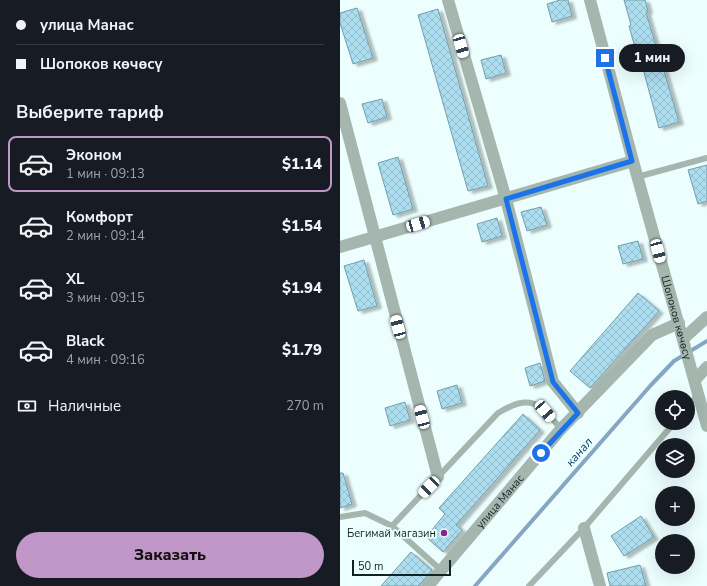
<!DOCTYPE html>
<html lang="ru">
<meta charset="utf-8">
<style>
:root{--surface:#171b24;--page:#20242c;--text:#f1f3f6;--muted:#9ea1a6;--line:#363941;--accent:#c196c8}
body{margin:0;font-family:"Nunito Sans",sans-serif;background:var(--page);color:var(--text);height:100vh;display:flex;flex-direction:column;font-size:15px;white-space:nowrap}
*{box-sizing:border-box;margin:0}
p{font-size:13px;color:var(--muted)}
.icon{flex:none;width:22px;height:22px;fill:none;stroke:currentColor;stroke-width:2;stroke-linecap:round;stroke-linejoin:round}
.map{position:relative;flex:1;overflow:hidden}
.side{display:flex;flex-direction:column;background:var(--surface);width:340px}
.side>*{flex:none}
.hud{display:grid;align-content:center;height:88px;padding:0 16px;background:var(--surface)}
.tools{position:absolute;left:315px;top:390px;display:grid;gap:8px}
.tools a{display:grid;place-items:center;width:40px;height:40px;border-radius:50%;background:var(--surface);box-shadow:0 4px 16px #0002;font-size:20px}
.scale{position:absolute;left:12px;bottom:10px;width:99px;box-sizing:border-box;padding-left:4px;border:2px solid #112424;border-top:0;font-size:11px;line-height:14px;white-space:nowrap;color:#112424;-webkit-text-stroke:3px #ecfffe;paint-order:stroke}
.end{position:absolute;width:18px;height:18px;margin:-9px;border:5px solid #1a73e8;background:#fff;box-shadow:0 0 0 2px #fff}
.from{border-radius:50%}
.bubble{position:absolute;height:28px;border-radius:14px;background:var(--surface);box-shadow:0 4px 16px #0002;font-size:13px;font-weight:800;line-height:28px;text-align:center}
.car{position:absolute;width:12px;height:24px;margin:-12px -6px;border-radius:5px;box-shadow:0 0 3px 1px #0007;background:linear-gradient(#fff 24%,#345 0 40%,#fff 0 76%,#345 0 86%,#fff 0)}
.hud b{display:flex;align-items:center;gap:14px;height:38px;font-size:15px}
.hud b+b{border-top:1px solid var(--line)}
.hud i{width:10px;height:10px;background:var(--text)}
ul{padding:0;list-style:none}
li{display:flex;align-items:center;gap:12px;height:56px;margin:0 8px 6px;padding:0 8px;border:2px solid transparent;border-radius:8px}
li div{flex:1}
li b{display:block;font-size:15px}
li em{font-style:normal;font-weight:800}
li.selected{border-color:var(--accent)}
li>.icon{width:36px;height:36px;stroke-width:1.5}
h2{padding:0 16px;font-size:18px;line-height:48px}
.pay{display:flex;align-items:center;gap:10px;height:44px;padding:0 16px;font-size:15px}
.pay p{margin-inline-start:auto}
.action{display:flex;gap:8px;margin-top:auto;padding:8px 16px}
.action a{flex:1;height:46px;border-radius:24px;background:var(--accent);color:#111;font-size:16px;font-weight:800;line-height:46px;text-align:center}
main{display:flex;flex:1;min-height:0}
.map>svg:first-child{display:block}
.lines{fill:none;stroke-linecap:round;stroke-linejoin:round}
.stream{stroke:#86a6c3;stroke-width:4}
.building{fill:url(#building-cross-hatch);stroke:#739dab;filter:url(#shadow)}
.service{stroke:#a4b6ae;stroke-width:6}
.minor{stroke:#a4b6ae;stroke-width:12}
.route{stroke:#1a73e8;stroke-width:5}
.poi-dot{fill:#87258f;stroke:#ecfffe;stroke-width:1.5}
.labels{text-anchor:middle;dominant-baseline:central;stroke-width:3.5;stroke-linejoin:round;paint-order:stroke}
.street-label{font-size:11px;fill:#112424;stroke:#ecfffe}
.poi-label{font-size:11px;fill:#112424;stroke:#ecfffe;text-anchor:end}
.water-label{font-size:12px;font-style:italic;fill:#0c4169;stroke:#ecfffe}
</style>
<main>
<section class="side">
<div class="hud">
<b><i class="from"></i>улица Манас</b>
<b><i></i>Шопоков көчөсү</b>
</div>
<h2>Выберите тариф</h2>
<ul>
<li class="selected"><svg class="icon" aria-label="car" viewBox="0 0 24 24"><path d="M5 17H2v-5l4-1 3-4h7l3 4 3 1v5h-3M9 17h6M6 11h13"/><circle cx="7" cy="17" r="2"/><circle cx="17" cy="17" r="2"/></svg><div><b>Эконом</b><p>1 мин · 09:13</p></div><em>$1.14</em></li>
<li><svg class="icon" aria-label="car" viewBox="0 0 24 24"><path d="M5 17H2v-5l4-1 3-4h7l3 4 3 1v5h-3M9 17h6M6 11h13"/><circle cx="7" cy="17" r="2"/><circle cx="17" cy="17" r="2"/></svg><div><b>Комфорт</b><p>2 мин · 09:14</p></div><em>$1.54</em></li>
<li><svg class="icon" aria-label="car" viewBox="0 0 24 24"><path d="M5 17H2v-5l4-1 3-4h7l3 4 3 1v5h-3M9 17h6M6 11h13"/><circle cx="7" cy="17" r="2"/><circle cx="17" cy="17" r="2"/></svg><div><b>XL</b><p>3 мин · 09:15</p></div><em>$1.94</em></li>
<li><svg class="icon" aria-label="car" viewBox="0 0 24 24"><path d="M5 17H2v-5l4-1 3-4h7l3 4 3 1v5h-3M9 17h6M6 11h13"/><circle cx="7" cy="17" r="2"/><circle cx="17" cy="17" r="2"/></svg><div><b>Black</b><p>4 мин · 09:16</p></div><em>$1.79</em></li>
</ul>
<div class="pay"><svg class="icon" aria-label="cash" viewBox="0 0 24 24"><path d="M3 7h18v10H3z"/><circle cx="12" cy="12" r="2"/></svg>Наличные<p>270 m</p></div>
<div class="action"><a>Заказать</a></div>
</section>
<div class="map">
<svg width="367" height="586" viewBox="0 0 367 586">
<defs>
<pattern id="building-cross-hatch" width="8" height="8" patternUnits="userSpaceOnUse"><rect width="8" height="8" fill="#addeef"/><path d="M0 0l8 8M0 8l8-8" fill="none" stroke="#94becd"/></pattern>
<filter id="shadow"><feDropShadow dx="4.5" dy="2.5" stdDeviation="1" flood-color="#0004"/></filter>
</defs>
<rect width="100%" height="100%" fill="#ecfffe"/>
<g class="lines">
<!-- stream -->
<polyline class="stream" points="135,586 311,385 334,361 367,341"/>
</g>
<!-- building -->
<g class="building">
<polygon points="220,0 228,0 232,16 212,22 207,4"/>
<polygon points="284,0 305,0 308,11 306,12 316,46 318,46 323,64 322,64 339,122 319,128 296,43 294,44 289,26 291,25"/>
<polygon points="17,8 33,58 13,64 0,23 0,13"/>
<polygon points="98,9 148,186 128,191 78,15"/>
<polygon points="161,55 166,73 146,79 141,60"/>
<polygon points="42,99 47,117 28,123 22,104"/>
<polygon points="58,157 73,209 53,215 38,163"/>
<polygon points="367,165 367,201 358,204 348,170"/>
<polygon points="201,207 207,225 187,231 181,212"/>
<polygon points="157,218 162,236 142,242 137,224"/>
<polygon points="298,241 303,259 283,264 278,246"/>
<polygon points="24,260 37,306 18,311 4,266"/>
<polygon points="298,293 319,311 250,388 230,371"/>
<polygon points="200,363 205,381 190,386 185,368"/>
<polygon points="117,385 122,403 102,409 97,391"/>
<polygon points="65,402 70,420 50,426 45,408"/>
<polygon points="183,414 200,430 116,525 122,530 103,552 86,537 105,514 99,508"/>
<polygon points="0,473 3,473 12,504 0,508"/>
<polygon points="301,516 314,537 284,556 271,536"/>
<polygon points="71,552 92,570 82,582 78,586 41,586"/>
<polygon points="300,565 306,586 270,586 267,573"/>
</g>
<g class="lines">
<!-- service -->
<g class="service">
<polyline points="297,177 367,158"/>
<polyline points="348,406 359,394"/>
<polyline points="0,517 25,513 52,526"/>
<path d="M102,571L52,526L158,413C191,393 199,403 221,429"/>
<polyline points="189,586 244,528 334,423"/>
</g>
<!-- minor -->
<g class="minor">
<polyline points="108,0 166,199 213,382 238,413"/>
<path id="s1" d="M250,0L293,161L367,426"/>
<polyline points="0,103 98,477"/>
<polyline points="0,247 293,161"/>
<polyline points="343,339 367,317"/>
<polyline points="355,380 367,367"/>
<polyline points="244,528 260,586"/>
<path id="s2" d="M88,586L221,429L312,335L339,323"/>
</g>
</g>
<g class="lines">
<!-- route -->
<polyline class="route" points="201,453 238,413 213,382 166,199 292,161 265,58"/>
</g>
<!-- markers -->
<circle class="poi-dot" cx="104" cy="533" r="4"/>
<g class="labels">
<!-- street labels -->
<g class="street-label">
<text stroke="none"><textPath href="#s1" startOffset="329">Шопоков көчөсү</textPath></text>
<text stroke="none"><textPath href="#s2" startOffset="111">улица Манас</textPath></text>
</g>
<!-- poi labels -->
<g class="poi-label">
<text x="96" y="533">Бегимай магазин</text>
</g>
<!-- water labels -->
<g class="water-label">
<text transform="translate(239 452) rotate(-49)">канал</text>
</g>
</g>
</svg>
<div class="tools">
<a><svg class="icon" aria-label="locate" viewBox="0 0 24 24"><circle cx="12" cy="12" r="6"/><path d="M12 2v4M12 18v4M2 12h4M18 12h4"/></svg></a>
<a><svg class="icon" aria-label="layers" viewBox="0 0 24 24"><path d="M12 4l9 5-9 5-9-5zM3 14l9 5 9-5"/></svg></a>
<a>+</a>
<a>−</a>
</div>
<div class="scale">50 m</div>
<i class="end from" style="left:201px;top:453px"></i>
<i class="end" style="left:265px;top:58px"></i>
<div class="bubble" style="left:279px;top:44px;width:66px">1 мин</div>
<i class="car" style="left:121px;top:46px;rotate:164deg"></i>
<i class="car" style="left:78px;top:224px;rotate:74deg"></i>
<i class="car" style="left:318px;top:251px;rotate:165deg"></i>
<i class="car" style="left:58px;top:327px;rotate:345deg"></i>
<i class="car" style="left:205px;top:411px;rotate:139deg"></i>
<i class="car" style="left:82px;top:417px;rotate:345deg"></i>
<i class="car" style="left:89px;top:487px;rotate:224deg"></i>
</div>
</main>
